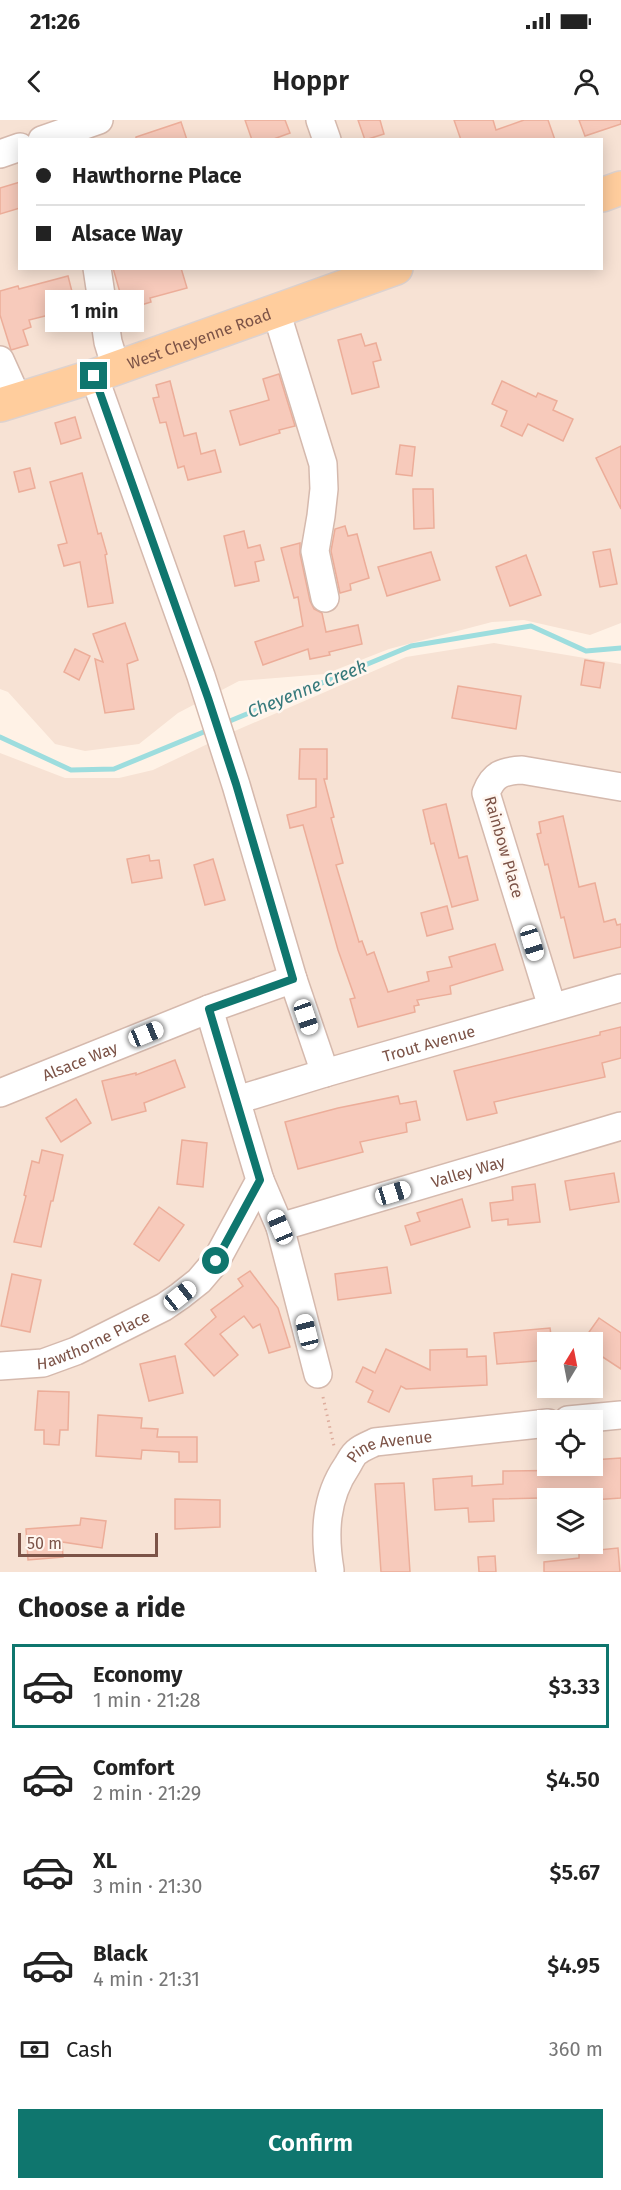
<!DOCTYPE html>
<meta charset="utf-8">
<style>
:root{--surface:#fff;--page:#f2f2f2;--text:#222;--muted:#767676;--line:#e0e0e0;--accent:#0f766e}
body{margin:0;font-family:"Fira Sans",sans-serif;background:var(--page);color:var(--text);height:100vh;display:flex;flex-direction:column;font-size:22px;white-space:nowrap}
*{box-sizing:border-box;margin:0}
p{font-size:20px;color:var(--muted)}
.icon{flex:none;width:33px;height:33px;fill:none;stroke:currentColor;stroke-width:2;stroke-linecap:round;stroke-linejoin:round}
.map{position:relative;height:1452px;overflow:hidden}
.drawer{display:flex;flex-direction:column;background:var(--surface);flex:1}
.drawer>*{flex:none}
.top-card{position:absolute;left:18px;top:18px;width:585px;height:132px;border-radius:0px;box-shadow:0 3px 15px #0003;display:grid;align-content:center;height:132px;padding:0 18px;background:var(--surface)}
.needle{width:39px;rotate:10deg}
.buttons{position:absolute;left:537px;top:1212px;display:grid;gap:12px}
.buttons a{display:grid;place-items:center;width:66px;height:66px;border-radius:0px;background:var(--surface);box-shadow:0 3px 15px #0003;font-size:30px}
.scale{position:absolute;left:18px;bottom:15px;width:140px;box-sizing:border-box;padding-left:6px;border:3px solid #7c5347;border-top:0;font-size:16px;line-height:21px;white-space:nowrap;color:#7c5347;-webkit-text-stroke:4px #fff6ef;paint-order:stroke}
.end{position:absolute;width:27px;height:27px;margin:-14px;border:8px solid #0f766e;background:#fff;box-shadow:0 0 0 3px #fff}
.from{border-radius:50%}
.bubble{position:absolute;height:42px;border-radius:0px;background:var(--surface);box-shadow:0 3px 15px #0003;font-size:20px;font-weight:600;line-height:42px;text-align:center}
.car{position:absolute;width:18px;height:36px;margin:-18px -9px;border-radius:8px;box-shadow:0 0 4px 2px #0007;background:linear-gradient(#fff 24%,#345 0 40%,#fff 0 76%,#345 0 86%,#fff 0)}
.top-card b{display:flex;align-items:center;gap:21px;height:57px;font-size:22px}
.top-card b+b{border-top:2px solid var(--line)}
.top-card i{width:15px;height:15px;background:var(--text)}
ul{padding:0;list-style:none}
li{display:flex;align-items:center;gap:18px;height:84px;margin:0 12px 9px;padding:0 6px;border:3px solid transparent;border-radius:0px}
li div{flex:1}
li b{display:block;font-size:22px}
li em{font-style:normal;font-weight:600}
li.current{border-color:var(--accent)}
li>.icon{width:54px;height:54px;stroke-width:1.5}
h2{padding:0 18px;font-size:27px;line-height:72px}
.pay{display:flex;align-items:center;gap:15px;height:66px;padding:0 18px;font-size:22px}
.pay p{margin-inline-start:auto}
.action{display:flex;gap:12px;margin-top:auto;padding:12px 18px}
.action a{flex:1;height:69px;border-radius:0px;background:var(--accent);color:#fff;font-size:24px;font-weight:600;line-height:69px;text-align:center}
.status{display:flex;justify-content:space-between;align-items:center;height:42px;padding:0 30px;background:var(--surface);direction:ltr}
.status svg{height:16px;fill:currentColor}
header{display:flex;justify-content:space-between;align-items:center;height:78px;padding:0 18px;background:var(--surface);font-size:27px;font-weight:600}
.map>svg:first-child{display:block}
.residential{fill:#f7e2d4;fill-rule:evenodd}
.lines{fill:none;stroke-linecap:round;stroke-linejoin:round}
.stream{stroke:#9dddde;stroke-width:5}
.building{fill:#f7cabb;stroke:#ecad99;stroke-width:1.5}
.minor-casing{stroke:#d5b9ad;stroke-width:30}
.major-casing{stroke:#ddd2cf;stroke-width:36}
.path{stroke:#ddad9d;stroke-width:3;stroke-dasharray:1.5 4.5;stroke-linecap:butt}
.minor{stroke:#fff;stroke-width:27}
.major{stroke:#ffcd9d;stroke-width:33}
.route{stroke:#0f766e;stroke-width:8}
.labels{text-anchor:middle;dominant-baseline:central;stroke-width:5;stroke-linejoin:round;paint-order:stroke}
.street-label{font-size:16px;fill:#7c5347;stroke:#fff6ef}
.water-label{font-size:18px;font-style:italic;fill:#36797b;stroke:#fff6ef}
</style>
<div class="status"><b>21:26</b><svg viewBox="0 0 49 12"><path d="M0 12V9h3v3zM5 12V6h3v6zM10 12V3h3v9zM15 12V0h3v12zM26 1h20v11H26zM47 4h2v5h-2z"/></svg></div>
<header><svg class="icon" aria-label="back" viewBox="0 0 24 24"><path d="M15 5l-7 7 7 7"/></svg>Hoppr<svg class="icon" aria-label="person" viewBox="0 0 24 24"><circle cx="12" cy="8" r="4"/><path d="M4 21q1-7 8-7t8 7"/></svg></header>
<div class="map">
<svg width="621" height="1452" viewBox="0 0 621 1452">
<rect width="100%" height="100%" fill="#fff2e6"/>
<!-- residential -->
<g class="residential">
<path d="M0,0H621V503L590,515L524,500L492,502L389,529L325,554L239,561L178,593L139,624L85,631L55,624L8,572L0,569ZM20,20H602V148H20Z"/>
<path d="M494,523L621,544V1452H0V633L65,658H119L153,650L237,610L406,537ZM548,1222H592V1268H548ZM548,1300H592V1346H548ZM548,1378H592V1424H548Z"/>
</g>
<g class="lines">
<!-- stream -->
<g class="stream">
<polyline points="225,603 411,526 531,506 586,531 621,528"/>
<polyline points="0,617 71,650 114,649 211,609"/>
</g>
</g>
<!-- building -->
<g class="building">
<polygon points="245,0 285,0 290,13 271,20 252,20"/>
<polygon points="358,0 380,0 384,14 365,20"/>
<polygon points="454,0 493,0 496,10 524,0 548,0 555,20 461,20"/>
<polygon points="579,0 621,0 621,4 585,16"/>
<polygon points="181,2 187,20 136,20 136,17"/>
<polygon points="20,62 20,88 0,94 0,68"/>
<polygon points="113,148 181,148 187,168 150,178 151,182 125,190"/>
<polygon points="68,156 80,203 65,207 61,192 29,200 31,207 23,210 28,225 11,230 0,195 0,171 18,166 19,169"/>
<polygon points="361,214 365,226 376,223 381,240 373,242 379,267 352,274 338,220"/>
<polygon points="279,254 295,306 279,310 280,313 240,325 230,291 269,280 263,259"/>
<polygon points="170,261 184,316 196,313 201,334 215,330 221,352 188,360 184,346 178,348 166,302 160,303 153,278 159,277 156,265"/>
<polygon points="502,261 536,277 538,273 557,281 553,290 573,299 563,321 528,304 522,316 501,306 507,291 492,284"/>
<polygon points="75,297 81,318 61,324 55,303"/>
<polygon points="400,325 415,327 412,356 396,354"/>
<polygon points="621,326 621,389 596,338"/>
<polygon points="30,348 35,368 19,372 14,352"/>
<polygon points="82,353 98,414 101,413 107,434 105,435 113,483 88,487 80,442 64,446 58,425 67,423 50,362"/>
<polygon points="413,369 433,369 434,408 414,409"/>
<polygon points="345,406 348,416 357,414 369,458 350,464 351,470 340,473 331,431 335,409"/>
<polygon points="244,411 248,428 260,425 264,440 255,442 259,461 235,466 224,416"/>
<polygon points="300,423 300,434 310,481 314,489 322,493 326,512 358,505 362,524 329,532 330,535 310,539 308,529 263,545 255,522 303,506 298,477 294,478 281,428"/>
<polygon points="610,429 617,464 600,467 593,432"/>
<polygon points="431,432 440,460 387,476 378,447"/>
<polygon points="526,435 541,475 510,486 496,447"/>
<polygon points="125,503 138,540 127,544 134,589 105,593 95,539 103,542 93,514"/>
<polygon points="75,529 90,536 79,560 64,552"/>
<polygon points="585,540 604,543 600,568 581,565"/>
<polygon points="458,566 521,576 516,609 452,598"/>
<polygon points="300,629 327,629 327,659 324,659 334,697 331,698 343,743 336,745 359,822 362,821 367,835 374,832 388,872 429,861 427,852 452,847 449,837 495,824 503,850 450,866 451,874 417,880 419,885 414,886 415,892 358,907 350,879 355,878 338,830 303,705 290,708 287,695 316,687 316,659 299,659"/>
<polygon points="446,684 459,738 467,736 478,780 452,787 434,723 431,724 423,690"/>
<polygon points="563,696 579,767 595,763 604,802 615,799 617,805 621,804 621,827 574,838 564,797 561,798 548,744 545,745 537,714 541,713 539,702"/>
<polygon points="149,735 150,741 159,740 162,758 132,763 127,739"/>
<polygon points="213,739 225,780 205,785 194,745"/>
<polygon points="447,786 453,809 427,816 421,793"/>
<polygon points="621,907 621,938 602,943 605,957 494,982 497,993 467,1000 454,951 600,915 600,912"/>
<polygon points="175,940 185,967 144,983 146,991 112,1000 102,961 136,953 136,955"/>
<polygon points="398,976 400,984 416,981 420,1000 406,1003 407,1012 360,1022 363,1032 298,1049 285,1002 338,988"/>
<polygon points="76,979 91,1003 61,1022 46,998"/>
<polygon points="182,1020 207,1023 203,1067 177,1064"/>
<polygon points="42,1030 63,1035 53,1081 51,1081 41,1127 14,1122 26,1076 24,1075 32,1041 39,1043"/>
<polygon points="614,1053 619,1082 570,1090 565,1061"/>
<polygon points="535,1064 540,1102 508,1105 508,1099 492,1101 490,1083 513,1080 512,1067"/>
<polygon points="462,1079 470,1107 411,1125 405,1106 420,1101 417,1093"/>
<polygon points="159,1087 184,1105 159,1141 134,1124"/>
<polygon points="387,1147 391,1173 338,1180 335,1154"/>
<polygon points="250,1151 278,1188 290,1227 269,1233 260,1204 253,1208 244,1196 220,1214 238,1235 214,1256 185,1224 216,1197 211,1190 243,1166 238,1159"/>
<polygon points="12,1154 41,1160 30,1212 1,1206"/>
<polygon points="599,1198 621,1213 621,1249 592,1230 592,1222 582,1222"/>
<polygon points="550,1208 552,1222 548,1222 548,1240 497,1244 494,1213"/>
<polygon points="386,1229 430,1250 430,1230 467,1229 467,1237 486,1236 487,1265 406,1269 401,1266 389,1292 368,1282 373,1271 356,1262 363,1247 375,1253"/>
<polygon points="175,1236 183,1273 149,1281 140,1244"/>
<polygon points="38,1271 69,1272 68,1310 60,1310 59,1325 44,1324 44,1310 35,1310"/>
<polygon points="98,1295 142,1298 141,1308 158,1309 157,1317 197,1317 197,1342 179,1342 179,1332 142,1330 141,1339 96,1336"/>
<polygon points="621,1338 621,1378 592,1380 587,1377 493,1379 494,1401 469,1402 468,1388 435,1390 433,1359 472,1356 472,1366 503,1364 503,1351 585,1350 585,1346 592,1346 592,1340"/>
<polygon points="404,1363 410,1452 381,1452 375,1364"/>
<polygon points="175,1379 220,1380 220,1407 175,1409"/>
<polygon points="81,1398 106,1401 102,1428 62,1422 63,1437 28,1440 26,1409 80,1405"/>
<polygon points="618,1428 620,1452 544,1452 544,1442 579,1438 579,1432"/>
<polygon points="495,1436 496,1452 479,1452 478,1437"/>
</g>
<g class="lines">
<defs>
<g id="minor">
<polyline points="320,0 327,20"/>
<polyline points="42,20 99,0"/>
<polyline points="0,34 20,27"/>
<polyline points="97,148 108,222 116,248"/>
<polyline points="276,191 323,344 324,369 321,396 315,431 325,478"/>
<polyline points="0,240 18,280"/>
<polyline points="94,256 201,556 236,665 293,859 325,953"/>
<path d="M552,887L486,673C493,654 503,651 522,650L621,667"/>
<path id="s1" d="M0,973L209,889L293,859"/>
<path id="s2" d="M237,980L325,953L621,868"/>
<polyline points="260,1060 280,1107 318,1254"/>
<path id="s3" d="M280,1107L621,1006"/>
<path id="s4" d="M0,1246L43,1243L76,1231L164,1187L180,1176L199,1161L216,1141L260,1060L209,889"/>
<polyline points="568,1300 621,1295"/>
<path id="s5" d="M330,1450C324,1414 325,1378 347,1346C350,1341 353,1334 358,1331C363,1327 369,1325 375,1322L548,1303"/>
</g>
<g id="major">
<polyline points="602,75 621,68"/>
<path id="s6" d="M0,285L94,256L396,148"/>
</g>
</defs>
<!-- minor casing -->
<use href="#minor" class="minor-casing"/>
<!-- major casing -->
<use href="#major" class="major-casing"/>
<!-- path -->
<polyline class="path" points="323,1277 334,1326"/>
<!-- minor -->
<use href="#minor" class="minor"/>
<!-- major -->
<use href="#major" class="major"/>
</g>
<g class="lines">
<!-- route -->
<polyline class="route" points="94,256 208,578 236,664 293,859 209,889 260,1060 216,1141"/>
</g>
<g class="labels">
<!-- street labels -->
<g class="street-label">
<text stroke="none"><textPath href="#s6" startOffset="210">West Cheyenne Road</textPath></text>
<text transform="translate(504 727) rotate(74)">Rainbow Place</text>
<text stroke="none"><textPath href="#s2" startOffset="200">Trout Avenue</textPath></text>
<text stroke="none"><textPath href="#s1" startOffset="86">Alsace Way</textPath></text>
<text stroke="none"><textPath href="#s3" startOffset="196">Valley Way</textPath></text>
<text stroke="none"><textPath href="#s4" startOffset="98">Hawthorne Place</textPath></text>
<text stroke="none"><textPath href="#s5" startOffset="159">Pine Avenue</textPath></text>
</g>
<!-- water labels -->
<g class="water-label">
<text transform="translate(307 569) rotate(-22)">Cheyenne Creek</text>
</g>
</g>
</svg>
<div class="buttons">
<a><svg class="needle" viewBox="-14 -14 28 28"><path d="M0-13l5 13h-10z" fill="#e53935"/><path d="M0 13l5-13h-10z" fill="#767676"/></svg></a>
<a><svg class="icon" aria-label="locate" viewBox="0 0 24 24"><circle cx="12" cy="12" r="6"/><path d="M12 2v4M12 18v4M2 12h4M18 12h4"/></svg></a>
<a><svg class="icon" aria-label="layers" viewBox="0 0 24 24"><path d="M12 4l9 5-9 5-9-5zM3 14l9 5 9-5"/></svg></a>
</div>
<div class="scale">50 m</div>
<i class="end from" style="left:216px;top:1141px"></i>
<i class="end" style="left:94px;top:256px"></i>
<div class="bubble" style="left:45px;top:170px;width:99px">1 min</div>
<i class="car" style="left:532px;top:823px;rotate:163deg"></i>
<i class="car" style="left:306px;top:897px;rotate:161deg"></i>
<i class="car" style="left:146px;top:914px;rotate:68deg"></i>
<i class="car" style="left:393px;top:1073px;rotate:73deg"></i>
<i class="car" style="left:280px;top:1107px;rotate:337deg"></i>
<i class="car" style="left:180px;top:1176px;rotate:51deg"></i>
<i class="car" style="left:307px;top:1212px;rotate:346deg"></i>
<div class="top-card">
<b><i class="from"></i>Hawthorne Place</b>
<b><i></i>Alsace Way</b>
</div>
</div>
<section class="drawer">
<h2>Choose a ride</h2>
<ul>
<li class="current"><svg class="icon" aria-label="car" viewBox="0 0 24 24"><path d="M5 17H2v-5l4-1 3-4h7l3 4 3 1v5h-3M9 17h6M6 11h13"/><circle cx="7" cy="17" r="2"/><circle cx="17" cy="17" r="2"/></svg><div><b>Economy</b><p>1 min · 21:28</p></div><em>$3.33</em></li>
<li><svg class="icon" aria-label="car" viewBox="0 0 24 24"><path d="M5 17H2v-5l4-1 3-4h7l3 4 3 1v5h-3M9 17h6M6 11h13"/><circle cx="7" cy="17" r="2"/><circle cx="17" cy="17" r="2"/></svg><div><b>Comfort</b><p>2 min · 21:29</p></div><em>$4.50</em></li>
<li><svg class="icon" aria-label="car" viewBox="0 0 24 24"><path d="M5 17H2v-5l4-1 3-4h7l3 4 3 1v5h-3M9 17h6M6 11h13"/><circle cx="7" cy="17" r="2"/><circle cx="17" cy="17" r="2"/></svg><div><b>XL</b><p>3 min · 21:30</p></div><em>$5.67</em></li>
<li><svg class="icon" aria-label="car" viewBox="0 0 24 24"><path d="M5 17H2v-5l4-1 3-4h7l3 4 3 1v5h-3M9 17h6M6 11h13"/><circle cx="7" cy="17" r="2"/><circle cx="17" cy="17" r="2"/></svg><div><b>Black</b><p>4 min · 21:31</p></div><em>$4.95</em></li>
</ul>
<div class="pay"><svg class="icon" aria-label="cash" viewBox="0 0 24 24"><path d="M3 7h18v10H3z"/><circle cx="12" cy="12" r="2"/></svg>Cash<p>360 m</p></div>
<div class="action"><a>Confirm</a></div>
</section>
